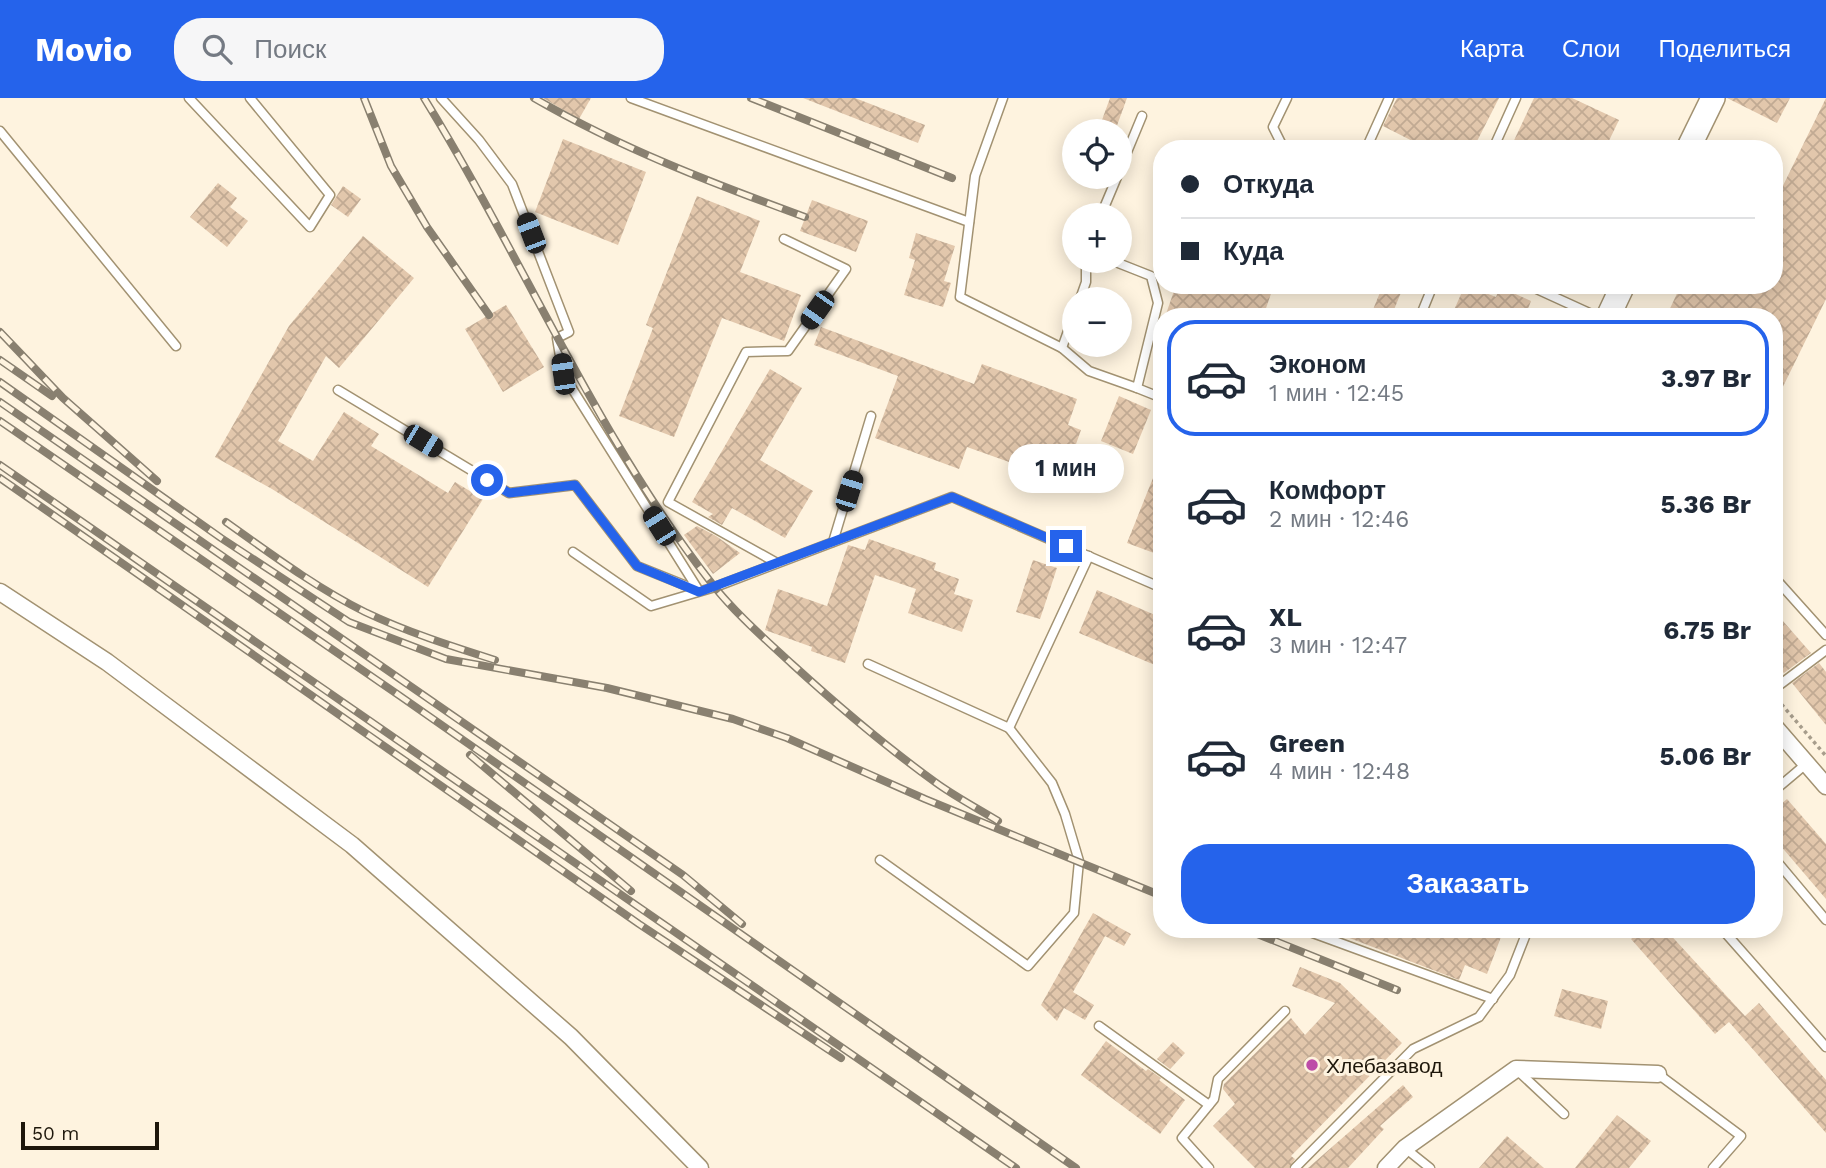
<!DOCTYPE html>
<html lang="ru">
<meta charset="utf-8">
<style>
:root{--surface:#fff;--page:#f6f6f7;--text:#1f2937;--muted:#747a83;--line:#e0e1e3;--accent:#2563eb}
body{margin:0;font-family:"Work Sans",sans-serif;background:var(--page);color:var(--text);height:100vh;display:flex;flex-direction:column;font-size:26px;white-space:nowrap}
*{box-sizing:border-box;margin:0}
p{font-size:23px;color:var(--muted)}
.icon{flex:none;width:38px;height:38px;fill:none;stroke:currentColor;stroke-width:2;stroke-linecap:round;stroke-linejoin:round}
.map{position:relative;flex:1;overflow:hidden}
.sheet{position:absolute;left:1153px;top:210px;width:630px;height:630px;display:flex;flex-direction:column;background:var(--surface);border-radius:28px;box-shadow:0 4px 18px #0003}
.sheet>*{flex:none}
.hud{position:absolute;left:1153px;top:42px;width:630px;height:154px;border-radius:28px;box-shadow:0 4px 18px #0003;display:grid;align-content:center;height:154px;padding:0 28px;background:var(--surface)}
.buttons{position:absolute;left:1062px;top:21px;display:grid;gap:14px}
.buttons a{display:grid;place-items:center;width:70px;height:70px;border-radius:50%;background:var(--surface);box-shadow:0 4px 18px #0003;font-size:35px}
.scale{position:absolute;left:21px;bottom:18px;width:138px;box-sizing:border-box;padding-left:7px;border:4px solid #1e170b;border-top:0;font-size:19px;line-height:24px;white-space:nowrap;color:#1e170b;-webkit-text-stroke:5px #fef3df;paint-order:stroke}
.end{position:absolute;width:32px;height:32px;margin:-16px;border:9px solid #2563eb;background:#fff;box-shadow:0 0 0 4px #fff}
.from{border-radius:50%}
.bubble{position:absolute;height:49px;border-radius:24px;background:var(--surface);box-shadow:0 4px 18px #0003;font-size:23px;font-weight:700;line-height:49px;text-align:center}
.car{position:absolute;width:21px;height:42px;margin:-21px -10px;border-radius:9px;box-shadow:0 0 5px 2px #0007;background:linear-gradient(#222 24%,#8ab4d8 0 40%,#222 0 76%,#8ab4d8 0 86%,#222 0)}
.hud b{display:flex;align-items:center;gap:24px;height:66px;font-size:26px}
.hud b+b{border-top:2px solid var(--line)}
.hud i{width:18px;height:18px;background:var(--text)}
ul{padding:12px 0 0;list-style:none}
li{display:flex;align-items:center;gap:21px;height:116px;margin:0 14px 10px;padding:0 14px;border:4px solid transparent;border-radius:28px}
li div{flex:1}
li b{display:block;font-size:26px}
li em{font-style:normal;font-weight:700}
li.active{border-color:var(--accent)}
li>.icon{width:63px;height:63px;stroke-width:1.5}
.cta{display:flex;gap:14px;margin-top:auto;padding:14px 28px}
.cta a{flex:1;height:80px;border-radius:28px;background:var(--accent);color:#fff;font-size:28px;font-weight:700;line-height:80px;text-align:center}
header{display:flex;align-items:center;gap:42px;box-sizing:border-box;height:98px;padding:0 35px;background:var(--accent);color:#fff}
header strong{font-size:33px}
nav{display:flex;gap:38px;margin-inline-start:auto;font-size:24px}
.search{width:490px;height:63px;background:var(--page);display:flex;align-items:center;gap:18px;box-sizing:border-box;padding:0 24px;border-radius:28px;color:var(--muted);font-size:26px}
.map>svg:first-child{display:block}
.building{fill:url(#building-cross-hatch)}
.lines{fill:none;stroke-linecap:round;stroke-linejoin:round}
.lane-casing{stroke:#a29272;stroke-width:11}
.street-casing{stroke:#a29272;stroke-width:19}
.secondary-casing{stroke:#a29272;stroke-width:26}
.path{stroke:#a79d8c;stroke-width:3.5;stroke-dasharray:3.5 3.5;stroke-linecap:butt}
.lane{stroke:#fff;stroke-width:8}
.street{stroke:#fff;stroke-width:16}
.secondary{stroke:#fff;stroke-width:23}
.rail-casing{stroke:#898070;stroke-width:8}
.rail{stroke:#fef3df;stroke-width:5;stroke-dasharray:16;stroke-linecap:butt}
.route{stroke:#2563eb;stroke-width:9}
.poi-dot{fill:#bd4ca8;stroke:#fef3df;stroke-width:2.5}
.labels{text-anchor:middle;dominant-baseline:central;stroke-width:6;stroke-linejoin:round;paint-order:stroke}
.poi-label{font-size:21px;fill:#1e170b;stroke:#fef3df;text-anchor:start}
</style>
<header>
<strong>Movio</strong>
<div class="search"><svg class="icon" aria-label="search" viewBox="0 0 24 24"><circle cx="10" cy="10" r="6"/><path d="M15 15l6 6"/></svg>Поиск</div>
<nav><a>Карта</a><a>Слои</a><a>Поделиться</a></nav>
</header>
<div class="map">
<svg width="1826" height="1070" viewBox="0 0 1826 1070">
<defs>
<pattern id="building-cross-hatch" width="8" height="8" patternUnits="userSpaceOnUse" patternTransform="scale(1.75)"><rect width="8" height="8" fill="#e2c7ac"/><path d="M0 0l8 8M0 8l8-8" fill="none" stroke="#c1aa93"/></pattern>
</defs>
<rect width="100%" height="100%" fill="#fef3df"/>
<!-- building -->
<g class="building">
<polygon points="543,0 591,0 579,21"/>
<polygon points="803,0 855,0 925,27 918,45"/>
<polygon points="1110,0 1127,0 1115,33 1098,33"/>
<polygon points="1397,0 1499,0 1473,51 1428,51 1383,28"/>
<polygon points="1534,0 1572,0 1619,22 1605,51 1510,51"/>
<polygon points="1727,0 1790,0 1777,25"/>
<polygon points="1826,0 1826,201 1774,307 1774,219 1666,219 1681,187 1774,187 1774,106"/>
<polygon points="563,41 646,74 618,147 535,114"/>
<polygon points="218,85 237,100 230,109 248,123 227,149 190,119"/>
<polygon points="343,88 361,101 348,119 331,107"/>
<polygon points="697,98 760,123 740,174 801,197 784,243 722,220 674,339 619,318 653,230 646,227"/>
<polygon points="812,102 868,123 856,154 800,133"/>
<polygon points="916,135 955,148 944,183 951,185 943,209 904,197 915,162 909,160"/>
<polygon points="363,138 414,180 339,270 326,258 278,343 313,363 344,314 379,336 371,348 448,395 455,384 483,401 428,489 272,391 215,359 289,228"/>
<polygon points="1176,187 1274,187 1263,219 1165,219"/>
<polygon points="1383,187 1404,187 1391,219 1370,219"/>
<polygon points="1465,187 1496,199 1500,189 1531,203 1525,219 1451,219"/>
<polygon points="506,207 544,269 503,294 465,231"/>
<polygon points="821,229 974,286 982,266 1077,301 1068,327 1081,332 1065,377 1011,357 1009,364 967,349 959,371 875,340 898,278 814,247"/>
<polygon points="770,271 802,290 760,362 813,393 785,440 732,410 722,427 708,419 713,416 692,404"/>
<polygon points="1119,298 1151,312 1133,356 1101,343"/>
<polygon points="1161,360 1162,360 1162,458 1127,445"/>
<polygon points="697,428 716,438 740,455 713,476 684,437"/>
<polygon points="869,441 936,465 934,472 959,481 954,496 973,502 962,534 908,515 916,491 875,477 845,565 811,553 812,549 765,532 778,491 827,508 848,447 865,452"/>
<polygon points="1033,462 1057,470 1040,521 1016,514"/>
<polygon points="1097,492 1162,520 1162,570 1079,535"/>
<polygon points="1774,513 1811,555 1784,575 1774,566"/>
<polygon points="1819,565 1826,574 1826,627 1792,585"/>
<polygon points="1787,701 1826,746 1826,801 1774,740 1774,712"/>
<polygon points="1093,815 1131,836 1124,848 1105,838 1073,894 1094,907 1085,922 1064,910 1057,923 1041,907"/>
<polygon points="1326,831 1504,831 1487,876 1465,867 1459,882"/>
<polygon points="1643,831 1665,831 1745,918 1759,905 1826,982 1826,1035 1729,924 1715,936 1631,841"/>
<polygon points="1300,869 1340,885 1402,945 1291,1058 1295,1061 1289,1070 1255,1070 1213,1028 1235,1006 1223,991 1224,986 1291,920 1305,937 1335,905 1292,888"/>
<polygon points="1562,891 1608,903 1601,931 1554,918"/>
<polygon points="1106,943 1146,973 1148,971 1161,980 1159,982 1185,1002 1160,1036 1081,977"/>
<polygon points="1173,944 1185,955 1170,971 1157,961"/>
<polygon points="1403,987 1413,999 1380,1028 1384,1031 1348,1070 1308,1070"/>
<polygon points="1617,1017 1651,1043 1629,1070 1575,1070"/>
<polygon points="1507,1038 1544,1070 1479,1070"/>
</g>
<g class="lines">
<defs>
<g id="lane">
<polyline points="189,0 310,129 330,97 250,0"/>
<polyline points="441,0 479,42 512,86 569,234 557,240 563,276 699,493"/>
<polyline points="631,0 969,124"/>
<polyline points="1003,0 975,78 960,199 1062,250 1074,216"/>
<polyline points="0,33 176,248"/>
<polyline points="1284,51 1273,29 1287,0"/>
<polyline points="1366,51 1389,0"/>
<polyline points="1493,51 1516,0"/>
<polyline points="1120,71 1142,18"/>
<polyline points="1101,117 1117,79"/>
<polyline points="1528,187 1598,219"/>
<polyline points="1080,201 1086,184 1086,163"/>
<polyline points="1420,219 1433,187"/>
<polyline points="1062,250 1089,273 1137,290 1158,205 1151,178 1113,163"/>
<polyline points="1137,290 1162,300"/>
<polyline points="338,292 509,395 575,387 637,468 699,493"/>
<polyline points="833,444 871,318"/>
<polyline points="573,454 651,508 715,489 952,399 1162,490"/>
<polyline points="777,465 668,404 746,254 788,253 846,171 784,141"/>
<polyline points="1774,479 1826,537"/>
<polyline points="868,566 1009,630"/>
<polyline points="1774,591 1826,552"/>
<polyline points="1774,693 1806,666"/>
<polyline points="1774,760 1826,822"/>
<polyline points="880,762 1028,868 1074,815 1079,763 1065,716 1052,685 1009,630 1089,458"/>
<polyline points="1311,831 1310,834 1493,901"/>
<polyline points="1722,831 1826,949"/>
<polyline points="1099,928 1209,1007"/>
<polyline points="1518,973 1564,1016"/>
<polyline points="1658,976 1741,1038 1713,1070"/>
<polyline points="1405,1050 1430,1070"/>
<polyline points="1209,1070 1182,1040 1214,1001 1218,981 1285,913"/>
<polyline points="1295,1070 1413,951 1479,919 1510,877 1528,831"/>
</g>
<g id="street">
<polyline points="0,494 107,564 352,747 571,939 700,1070"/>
<polyline points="1774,628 1826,688"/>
<polyline points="1386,1070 1405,1050 1516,971 1658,976"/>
</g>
<g id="secondary">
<polyline points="1688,51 1713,0"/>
<polyline points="1608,219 1623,187"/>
</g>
</defs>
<!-- lane casing -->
<use href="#lane" class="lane-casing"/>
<!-- street casing -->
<use href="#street" class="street-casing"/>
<!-- secondary casing -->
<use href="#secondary" class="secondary-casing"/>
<!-- path -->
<polyline class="path" points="1777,601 1826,658"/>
<!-- lane -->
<use href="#lane" class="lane"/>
<!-- street -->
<use href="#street" class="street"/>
<!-- secondary -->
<use href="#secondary" class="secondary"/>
<defs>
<g id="rail">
<polyline points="364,0 391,68 427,129 489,217"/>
<path d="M424,0C523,160 596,338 713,487C736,516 765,541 792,566C837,607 885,648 935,684C954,698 977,710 998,723"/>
<path d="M534,0C620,50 712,85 805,119"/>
<polyline points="751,0 952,80"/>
<polyline points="0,234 63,300 157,383"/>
<polyline points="0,262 52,298"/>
<polyline points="0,284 221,440 349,524 446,561 607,590 733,621 787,640 925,701 1162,798"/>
<polyline points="0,304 683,777 742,826"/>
<polyline points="0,323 400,598 1076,1070"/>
<polyline points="0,367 1016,1070"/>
<polyline points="0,380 639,826 841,960"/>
<path d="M226,424C271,456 315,489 365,514C407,534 451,548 495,562"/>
<polyline points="470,657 631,793"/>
<polyline points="1245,831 1397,892"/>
</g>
</defs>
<!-- rail casing -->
<use href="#rail" class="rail-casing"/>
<!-- rail -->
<use href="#rail" class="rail"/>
</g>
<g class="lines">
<!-- route -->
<polyline class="route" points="487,382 509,395 575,387 637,468 699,494 952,399 1066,448"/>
</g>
<!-- markers -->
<circle class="poi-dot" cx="1312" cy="967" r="7"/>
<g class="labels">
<!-- poi labels -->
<g class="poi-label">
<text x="1326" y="967">Хлебазавод</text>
</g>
</g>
</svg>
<div class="buttons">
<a><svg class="icon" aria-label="locate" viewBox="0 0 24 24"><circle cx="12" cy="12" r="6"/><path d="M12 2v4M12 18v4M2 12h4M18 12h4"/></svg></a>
<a>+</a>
<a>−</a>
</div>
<div class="scale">50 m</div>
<i class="end from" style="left:487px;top:382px"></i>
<i class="end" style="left:1066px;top:448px"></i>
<div class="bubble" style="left:1008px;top:346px;width:116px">1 мин</div>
<i class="car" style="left:531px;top:135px;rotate:339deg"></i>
<i class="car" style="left:817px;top:212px;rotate:215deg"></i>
<i class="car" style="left:563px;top:276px;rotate:352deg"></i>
<i class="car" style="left:423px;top:343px;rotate:121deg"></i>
<i class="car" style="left:849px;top:393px;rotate:17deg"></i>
<i class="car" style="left:659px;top:428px;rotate:328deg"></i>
<div class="hud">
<b><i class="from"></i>Откуда</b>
<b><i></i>Куда</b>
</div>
<section class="sheet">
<ul>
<li class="active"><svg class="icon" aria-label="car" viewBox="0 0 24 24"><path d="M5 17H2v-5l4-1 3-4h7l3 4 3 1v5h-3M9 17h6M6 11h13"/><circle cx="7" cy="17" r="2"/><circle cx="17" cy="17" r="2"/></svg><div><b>Эконом</b><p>1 мин · 12:45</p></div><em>3.97 Br</em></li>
<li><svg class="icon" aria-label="car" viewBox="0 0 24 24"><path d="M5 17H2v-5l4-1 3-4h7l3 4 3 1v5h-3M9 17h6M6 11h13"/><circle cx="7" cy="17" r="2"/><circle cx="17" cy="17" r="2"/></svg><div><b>Комфорт</b><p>2 мин · 12:46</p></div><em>5.36 Br</em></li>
<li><svg class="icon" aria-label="car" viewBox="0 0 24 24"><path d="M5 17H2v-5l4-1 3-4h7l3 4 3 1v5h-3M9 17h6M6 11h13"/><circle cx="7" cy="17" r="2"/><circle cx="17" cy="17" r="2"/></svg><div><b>XL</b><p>3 мин · 12:47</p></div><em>6.75 Br</em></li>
<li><svg class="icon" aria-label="car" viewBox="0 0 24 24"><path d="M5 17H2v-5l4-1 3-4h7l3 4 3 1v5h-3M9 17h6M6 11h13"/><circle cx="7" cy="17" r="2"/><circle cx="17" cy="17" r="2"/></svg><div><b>Green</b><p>4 мин · 12:48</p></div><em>5.06 Br</em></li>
</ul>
<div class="cta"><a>Заказать</a></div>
</section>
</div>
